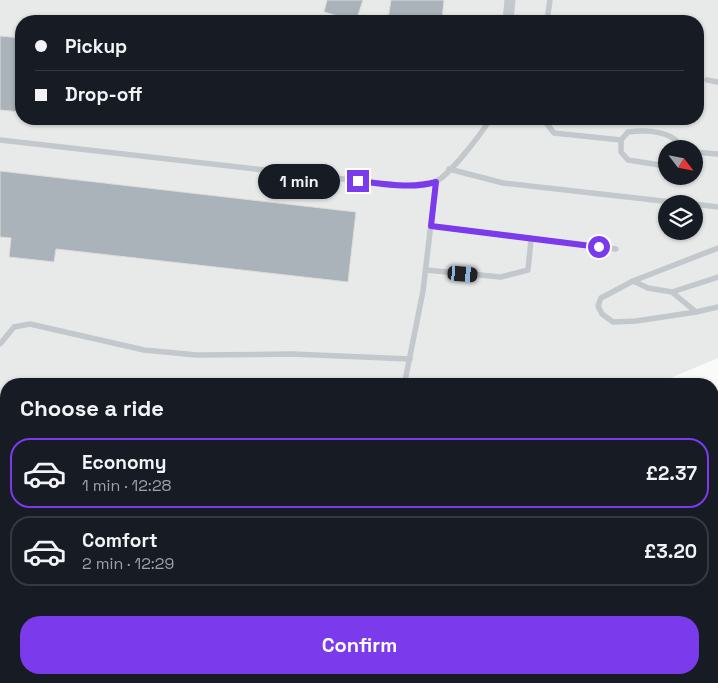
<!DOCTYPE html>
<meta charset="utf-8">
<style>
:root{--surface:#171b24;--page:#20242c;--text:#f1f3f6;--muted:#9ea1a6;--line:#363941;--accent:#7c3aed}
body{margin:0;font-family:"Space Grotesk",sans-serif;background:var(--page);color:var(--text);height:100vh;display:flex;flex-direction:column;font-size:19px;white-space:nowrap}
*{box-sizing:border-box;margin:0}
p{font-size:16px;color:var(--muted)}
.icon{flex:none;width:28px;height:28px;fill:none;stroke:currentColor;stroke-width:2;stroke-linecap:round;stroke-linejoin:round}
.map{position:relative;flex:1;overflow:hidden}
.side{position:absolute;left:0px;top:378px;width:719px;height:306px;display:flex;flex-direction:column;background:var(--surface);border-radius:20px 20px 0 0;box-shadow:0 1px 4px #0004}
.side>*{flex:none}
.hud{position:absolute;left:15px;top:15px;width:689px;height:110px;border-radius:20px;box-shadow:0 1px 4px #0004;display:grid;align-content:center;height:110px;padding:0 20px;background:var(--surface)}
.needle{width:32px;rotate:122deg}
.tools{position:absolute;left:658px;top:140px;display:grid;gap:10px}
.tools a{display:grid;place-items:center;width:45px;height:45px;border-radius:50%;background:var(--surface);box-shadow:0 1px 4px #0004;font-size:25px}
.end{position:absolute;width:22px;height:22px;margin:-11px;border:6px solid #7c3aed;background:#fff;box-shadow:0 0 0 2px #fff}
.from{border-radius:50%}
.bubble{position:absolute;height:35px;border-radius:18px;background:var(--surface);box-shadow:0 1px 4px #0004;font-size:16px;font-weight:600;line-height:35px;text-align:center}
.car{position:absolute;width:15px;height:30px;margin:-15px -8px;border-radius:6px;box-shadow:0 0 4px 1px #0007;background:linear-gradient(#222 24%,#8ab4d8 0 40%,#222 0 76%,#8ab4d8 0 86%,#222 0)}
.hud b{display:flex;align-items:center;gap:18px;height:48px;font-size:19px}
.hud b+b{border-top:1px solid var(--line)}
.hud i{width:12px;height:12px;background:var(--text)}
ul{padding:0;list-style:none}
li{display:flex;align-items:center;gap:15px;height:70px;margin:0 10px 8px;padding:0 10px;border:2px solid var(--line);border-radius:20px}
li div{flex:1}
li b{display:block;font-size:19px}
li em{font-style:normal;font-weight:600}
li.current{border-color:var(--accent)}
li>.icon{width:45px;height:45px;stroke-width:1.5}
h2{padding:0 20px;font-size:22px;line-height:60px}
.primary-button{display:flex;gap:10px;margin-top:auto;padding:10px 20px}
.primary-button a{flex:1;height:58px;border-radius:20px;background:var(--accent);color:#fff;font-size:20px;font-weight:600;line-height:58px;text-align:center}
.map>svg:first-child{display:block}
.built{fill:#e8e9e9;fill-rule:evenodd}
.green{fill:#dadfd7}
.building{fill:#aab3b9;stroke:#dcdcda}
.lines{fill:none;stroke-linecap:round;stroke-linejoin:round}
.primary-casing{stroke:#b5babe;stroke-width:20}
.motorway-casing{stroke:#b4b9bd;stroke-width:22}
.path{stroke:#bbbfc2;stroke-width:2.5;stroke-dasharray:2.5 2.5;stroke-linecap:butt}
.service{stroke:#c3c8cc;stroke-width:5.5}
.minor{stroke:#c3c8cc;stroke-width:11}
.primary{stroke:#fff;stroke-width:18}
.motorway{stroke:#fff;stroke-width:20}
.route{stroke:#7c3aed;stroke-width:6}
</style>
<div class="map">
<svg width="718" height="683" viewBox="0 0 718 683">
<rect width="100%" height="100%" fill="#fafaf8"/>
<!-- built -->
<path class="built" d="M0,0H718V358L656,384H6V577H0ZM21,21H698V119H21ZM666,149H694V176H666ZM666,204H694V231H666Z"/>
<!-- green -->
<g class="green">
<polygon points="718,461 718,517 713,518 713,465"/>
<polygon points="0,591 6,591 6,678 165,678 142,683 0,683"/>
</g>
<!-- building -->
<g class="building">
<polygon points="327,0 363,0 356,21 324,12"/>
<polygon points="391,0 444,0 442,21 409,21 388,19"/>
<polygon points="0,36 21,38 21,112 0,110"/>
<polygon points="0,171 356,212 348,282 56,249 54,262 9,257 11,238 0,237"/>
</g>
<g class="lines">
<defs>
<g id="primary">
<polyline points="712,637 718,635"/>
<polyline points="712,657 718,655"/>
<polyline points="581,683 597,678"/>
<polyline points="639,683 654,678"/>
</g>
<g id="motorway">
<polyline points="712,440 718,436"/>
<polyline points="712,545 718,543"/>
<polyline points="712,585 718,583"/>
<polyline points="712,613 718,611"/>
<polyline points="232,683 247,678"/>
<polyline points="301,683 320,678"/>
<polyline points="431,683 451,678"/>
<polyline points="502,683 519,678"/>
</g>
</defs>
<!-- primary casing -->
<use href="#primary" class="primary-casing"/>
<!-- motorway casing -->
<use href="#motorway" class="motorway-casing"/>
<!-- path -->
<polyline class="path" points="680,683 696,678"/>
<!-- service -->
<g class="service">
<polyline points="547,21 550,0"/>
<polyline points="707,80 718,82"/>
<polyline points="543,119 554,133 621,140"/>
<path d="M0,140L396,185C409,185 423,188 435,182C450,175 482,133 490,119"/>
<polyline points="694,152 718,154"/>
<path d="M666,166L628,160L621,152V140L628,132C645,130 675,130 682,149"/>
<polyline points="449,169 503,183 689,204"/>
<polyline points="694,204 718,207"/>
<polyline points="431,226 616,249"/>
<polyline points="718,248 633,281 601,298 598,306 602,314 613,322 636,321 696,312 718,307"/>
<polyline points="426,270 501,277 528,270 531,240"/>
<polyline points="633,281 648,288 672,292 718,277"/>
<polyline points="672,292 696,312"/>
<polyline points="0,344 14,327 30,324 144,350 197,355 292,354 410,359"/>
<polyline points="406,384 405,381 423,291 436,181"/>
<polyline points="0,435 6,477 0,522"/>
<polyline points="0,528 6,527"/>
</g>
<!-- minor -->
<polyline class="minor" points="508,21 510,0"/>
<!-- primary -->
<use href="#primary" class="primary"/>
<!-- motorway -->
<use href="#motorway" class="motorway"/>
</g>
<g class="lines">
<!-- route -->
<path class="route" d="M358,181C385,184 410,189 436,182L431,226L599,247"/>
</g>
</svg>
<div class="tools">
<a><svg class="needle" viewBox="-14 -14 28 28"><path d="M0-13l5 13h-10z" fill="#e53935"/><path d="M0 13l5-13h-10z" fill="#9ea1a6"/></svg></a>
<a><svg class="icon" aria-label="layers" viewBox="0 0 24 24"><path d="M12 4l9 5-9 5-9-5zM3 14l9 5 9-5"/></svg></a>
</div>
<i class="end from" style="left:599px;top:247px"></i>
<i class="end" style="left:358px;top:181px"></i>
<div class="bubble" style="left:258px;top:164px;width:82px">1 min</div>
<i class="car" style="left:463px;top:274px;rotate:95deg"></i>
<div class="hud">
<b><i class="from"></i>Pickup</b>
<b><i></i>Drop-off</b>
</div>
<section class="side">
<h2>Choose a ride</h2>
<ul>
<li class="current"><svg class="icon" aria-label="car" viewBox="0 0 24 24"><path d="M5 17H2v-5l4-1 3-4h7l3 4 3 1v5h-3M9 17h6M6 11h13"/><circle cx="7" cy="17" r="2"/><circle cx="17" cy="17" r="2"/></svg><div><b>Economy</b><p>1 min · 12:28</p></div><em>£2.37</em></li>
<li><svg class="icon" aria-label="car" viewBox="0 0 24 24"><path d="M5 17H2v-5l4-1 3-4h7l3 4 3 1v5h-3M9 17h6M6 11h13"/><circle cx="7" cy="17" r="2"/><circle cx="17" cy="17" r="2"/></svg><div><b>Comfort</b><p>2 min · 12:29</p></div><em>£3.20</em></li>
</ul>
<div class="primary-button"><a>Confirm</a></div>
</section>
</div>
